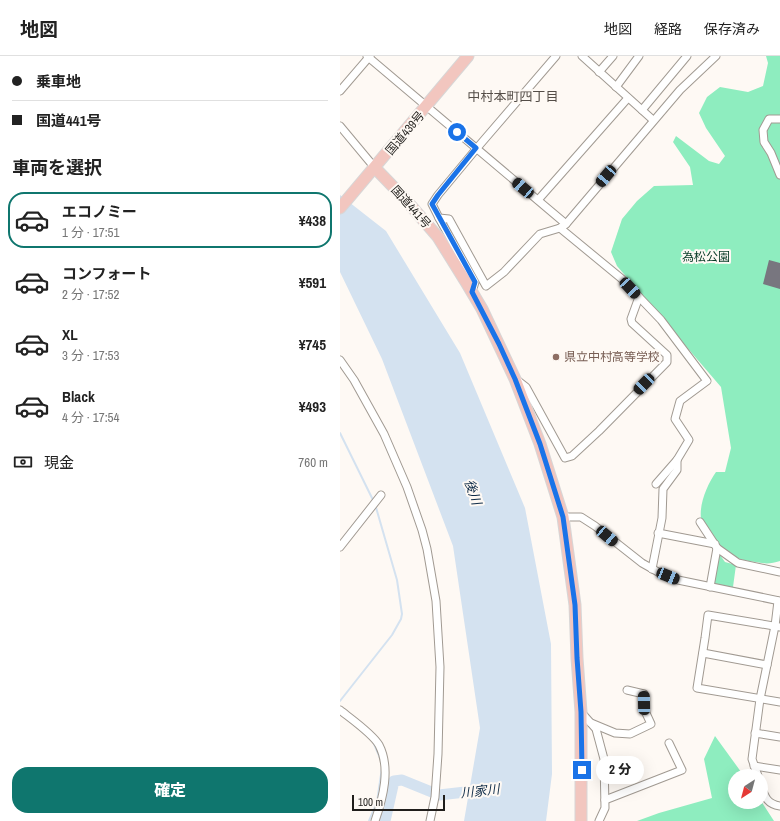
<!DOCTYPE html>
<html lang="ja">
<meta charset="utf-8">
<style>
:root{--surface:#fff;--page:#f2f2f2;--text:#222;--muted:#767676;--line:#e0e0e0;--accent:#0f766e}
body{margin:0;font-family:"Archivo Narrow","Noto Sans JP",sans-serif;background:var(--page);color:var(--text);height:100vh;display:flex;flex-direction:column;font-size:15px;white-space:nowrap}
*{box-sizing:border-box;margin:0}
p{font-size:13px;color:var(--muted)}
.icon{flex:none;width:22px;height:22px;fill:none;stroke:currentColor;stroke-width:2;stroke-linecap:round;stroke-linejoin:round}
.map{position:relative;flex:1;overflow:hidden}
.panel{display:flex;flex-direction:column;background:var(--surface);width:340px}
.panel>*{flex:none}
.top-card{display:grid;align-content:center;height:88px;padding:0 12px;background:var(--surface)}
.needle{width:26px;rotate:216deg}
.tools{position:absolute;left:388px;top:713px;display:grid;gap:8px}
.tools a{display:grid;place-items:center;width:40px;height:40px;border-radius:50%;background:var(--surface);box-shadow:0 4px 16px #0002;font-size:20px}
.scale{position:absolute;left:12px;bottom:10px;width:93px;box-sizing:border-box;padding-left:4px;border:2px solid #201e1b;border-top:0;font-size:11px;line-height:14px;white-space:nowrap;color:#201e1b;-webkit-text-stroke:3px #fef9f4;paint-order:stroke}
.end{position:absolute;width:18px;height:18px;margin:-9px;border:5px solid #1a73e8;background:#fff;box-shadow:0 0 0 2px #fff}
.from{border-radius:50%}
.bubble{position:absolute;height:28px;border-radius:14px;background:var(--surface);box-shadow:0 4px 16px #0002;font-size:13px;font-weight:800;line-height:28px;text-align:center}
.car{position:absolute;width:12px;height:24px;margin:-12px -6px;border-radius:5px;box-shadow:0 0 3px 1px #0007;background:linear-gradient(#222 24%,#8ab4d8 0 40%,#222 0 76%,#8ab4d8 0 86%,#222 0)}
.top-card b{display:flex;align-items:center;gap:14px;height:38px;font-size:15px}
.top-card b+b{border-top:1px solid var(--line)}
.top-card i{width:10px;height:10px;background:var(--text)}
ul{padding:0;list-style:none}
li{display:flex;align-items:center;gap:12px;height:56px;margin:0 8px 6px;padding:0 4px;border:2px solid transparent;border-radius:16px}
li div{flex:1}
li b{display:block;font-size:15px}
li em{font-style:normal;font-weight:800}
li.current{border-color:var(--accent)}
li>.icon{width:36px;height:36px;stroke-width:1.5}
h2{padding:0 12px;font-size:18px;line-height:48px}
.pay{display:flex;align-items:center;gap:10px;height:44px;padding:0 12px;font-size:15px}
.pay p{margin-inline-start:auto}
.primary-button{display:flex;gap:8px;margin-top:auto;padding:8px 12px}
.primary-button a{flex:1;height:46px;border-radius:16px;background:var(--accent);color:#fff;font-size:16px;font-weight:800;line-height:46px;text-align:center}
header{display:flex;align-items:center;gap:24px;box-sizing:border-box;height:56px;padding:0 20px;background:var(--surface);border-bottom:1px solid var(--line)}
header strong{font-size:19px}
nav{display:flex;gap:22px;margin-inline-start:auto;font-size:14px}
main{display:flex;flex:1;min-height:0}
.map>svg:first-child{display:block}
.green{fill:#8eedbf}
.water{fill:#d4e2f0}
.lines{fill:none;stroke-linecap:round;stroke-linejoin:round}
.stream{stroke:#d4e2f0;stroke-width:2}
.river{stroke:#d4e2f0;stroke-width:11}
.building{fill:#78767f}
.minor-casing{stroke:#a19a92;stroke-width:9}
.highway-casing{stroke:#d7d6d6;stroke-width:13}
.minor{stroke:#fff;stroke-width:7}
.highway{stroke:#f2c6bf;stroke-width:11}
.route{stroke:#1a73e8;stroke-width:5}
.education-dot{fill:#8d6e63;stroke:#fef9f4;stroke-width:1.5}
.labels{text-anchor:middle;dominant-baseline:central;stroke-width:4;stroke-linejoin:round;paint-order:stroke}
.street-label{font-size:12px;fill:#201e1b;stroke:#fef9f4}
.park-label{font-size:12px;fill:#053824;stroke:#fef9f4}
.education-label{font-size:12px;fill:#785e54;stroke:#fef9f4;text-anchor:start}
.neighbourhood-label{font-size:13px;fill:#544d47;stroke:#fef9f4}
.water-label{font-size:13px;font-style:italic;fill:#0e2b47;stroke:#fef9f4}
</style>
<header>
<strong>地図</strong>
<nav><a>地図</a><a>経路</a><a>保存済み</a></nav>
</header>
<main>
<section class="panel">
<div class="top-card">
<b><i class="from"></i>乗車地</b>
<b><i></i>国道441号</b>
</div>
<h2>車両を選択</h2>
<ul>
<li class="current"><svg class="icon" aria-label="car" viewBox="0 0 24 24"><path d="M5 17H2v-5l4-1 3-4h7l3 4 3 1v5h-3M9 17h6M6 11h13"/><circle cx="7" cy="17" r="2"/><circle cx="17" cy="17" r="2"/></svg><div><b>エコノミー</b><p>1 分 · 17:51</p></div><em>¥438</em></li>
<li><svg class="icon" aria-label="car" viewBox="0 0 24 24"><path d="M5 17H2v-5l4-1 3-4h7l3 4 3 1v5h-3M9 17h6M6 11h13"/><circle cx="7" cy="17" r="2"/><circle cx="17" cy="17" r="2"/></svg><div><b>コンフォート</b><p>2 分 · 17:52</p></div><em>¥591</em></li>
<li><svg class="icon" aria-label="car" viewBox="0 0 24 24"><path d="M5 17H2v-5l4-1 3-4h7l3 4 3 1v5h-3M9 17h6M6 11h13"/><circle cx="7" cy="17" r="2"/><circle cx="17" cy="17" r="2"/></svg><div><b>XL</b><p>3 分 · 17:53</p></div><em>¥745</em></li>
<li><svg class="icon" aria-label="car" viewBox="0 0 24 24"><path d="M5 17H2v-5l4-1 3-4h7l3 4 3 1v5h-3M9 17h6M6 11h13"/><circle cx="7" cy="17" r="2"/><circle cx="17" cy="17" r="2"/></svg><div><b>Black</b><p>4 分 · 17:54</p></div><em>¥493</em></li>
</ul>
<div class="pay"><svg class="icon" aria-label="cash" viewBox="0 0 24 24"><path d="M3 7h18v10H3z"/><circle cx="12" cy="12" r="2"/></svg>現金<p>760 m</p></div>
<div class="primary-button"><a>確定</a></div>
</section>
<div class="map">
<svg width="440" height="765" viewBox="0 0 440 765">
<rect width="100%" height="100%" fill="#fef9f4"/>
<!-- green -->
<g class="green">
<path d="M426,0H440V505C431,508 425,508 416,506C391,503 386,497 371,478C367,473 362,468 361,462C359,448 368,427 376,416H385L391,392L381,331L277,210L271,196L282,163L297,145L314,130L353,129L350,111L333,86L336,80L369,105L379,108L385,100L366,72L359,57L367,41L380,31L408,36L423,30L428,7Z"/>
<polygon points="380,499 385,506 396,509 393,531 373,528 378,500"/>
<polygon points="375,680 404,720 395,720 395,746 421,746 421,745 434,765 297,765 319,757 372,742 364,703"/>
</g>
<!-- water -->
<polygon class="water" points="0,139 46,175 120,297 185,452 211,588 212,718 206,765 124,765 140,672 113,490 42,303 0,216"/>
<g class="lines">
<!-- stream -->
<g class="stream">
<polyline points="0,377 33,444"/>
<polyline points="0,645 52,579 61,563 62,558 57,524 35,448"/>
<polyline points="34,688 40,702"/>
<polyline points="29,765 37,746 42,712"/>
</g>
<!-- river -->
<polyline class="river" points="45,765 54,725 62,724 99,739 143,734"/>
</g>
<!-- building -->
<polygon class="building" points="429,204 440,207 440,233 423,228"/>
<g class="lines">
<defs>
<g id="minor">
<polyline points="27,0 226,168"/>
<polyline points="242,0 313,64"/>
<polyline points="259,16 273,0"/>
<polyline points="276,31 299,0"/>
<polyline points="0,35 30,0"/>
<polyline points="302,54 347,0"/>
<polyline points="440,63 429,63 423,74 424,86 431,97 440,119"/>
<polyline points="0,70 35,112"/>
<polyline points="198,144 288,42"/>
<polyline points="99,162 92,148 98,139 137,92 216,0"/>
<polyline points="132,236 135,226 99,162 109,163 146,230 164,216 200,178 220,172"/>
<polyline points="299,241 321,264 367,325 340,345 335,363 349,384 337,404 316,428"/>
<polyline points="0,304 14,324 44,378 67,431 82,474 87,493 96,545 100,611 98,698 95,741 90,765"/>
<polyline points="177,324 186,331 225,402 232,400 259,375 327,306 327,299 292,267 291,263 299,241 282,223 220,172 226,168 340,34 376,0"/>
<polyline points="223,461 241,461 255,470 302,507 318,516 338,524 440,545"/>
<polyline points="360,466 377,492 370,531"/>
<polyline points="318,477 375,488"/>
<polyline points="0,491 41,439"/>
<polyline points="377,492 398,507 440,516"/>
<polyline points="312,513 322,462 323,433 337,414 337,404"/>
<polyline points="440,571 368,559 365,582 357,632 440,646"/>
<polyline points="363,597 427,609"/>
<path d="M0,654C10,662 33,678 39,689C51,712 43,742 35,765"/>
<polyline points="241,656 256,673 264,703 265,752 259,765"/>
<polyline points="251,667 275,677 290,678 311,668 305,655 304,638 287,634"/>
<polyline points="415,677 440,681"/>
<polyline points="414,710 440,714"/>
<polyline points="418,720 412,703 420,643 435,570 438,545"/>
<path d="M421,730C425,741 427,748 440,750"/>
<polyline points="265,744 342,714 329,687"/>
</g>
<g id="highway">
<polyline points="35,112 65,143 98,181 126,226 142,253 175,323 200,388 223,461 235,549 237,602 241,656 241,765"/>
<polyline points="0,152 128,0"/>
</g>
</defs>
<!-- minor casing -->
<use href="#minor" class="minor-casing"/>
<!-- highway casing -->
<use href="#highway" class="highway-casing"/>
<!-- minor -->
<use href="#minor" class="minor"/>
<!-- highway -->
<use href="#highway" class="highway"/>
</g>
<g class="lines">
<!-- route -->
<polyline class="route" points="117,76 136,92 98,139 92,148 135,226 132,236 159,288 175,323 200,388 223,461 235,549 237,602 241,656 242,714"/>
</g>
<!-- markers -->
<circle class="education-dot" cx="216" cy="301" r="4"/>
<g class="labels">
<!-- street labels -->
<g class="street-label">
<text transform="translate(65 77) rotate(-50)">国道439号</text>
<text transform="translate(71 151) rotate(48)">国道441号</text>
</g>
<!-- park labels -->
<g class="park-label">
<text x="366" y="201">為松公園</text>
</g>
<!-- education labels -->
<g class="education-label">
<text x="224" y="301">県立中村高等学校</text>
</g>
<!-- neighbourhood labels -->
<g class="neighbourhood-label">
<text x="173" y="40">中村本町四丁目</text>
</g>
<!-- water labels -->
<g class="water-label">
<text transform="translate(133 436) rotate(71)">後川</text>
<text transform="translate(140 735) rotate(-6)">川家川</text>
</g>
</g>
</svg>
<div class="tools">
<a><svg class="needle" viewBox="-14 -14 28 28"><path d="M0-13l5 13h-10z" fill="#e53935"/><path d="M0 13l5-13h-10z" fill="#767676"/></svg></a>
</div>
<div class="scale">100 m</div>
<i class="end from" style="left:117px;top:76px"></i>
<i class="end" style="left:242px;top:714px"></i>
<div class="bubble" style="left:256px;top:700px;width:48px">2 分</div>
<i class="car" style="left:266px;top:120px;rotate:220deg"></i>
<i class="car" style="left:183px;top:132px;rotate:311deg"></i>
<i class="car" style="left:290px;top:232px;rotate:137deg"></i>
<i class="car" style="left:304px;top:328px;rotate:224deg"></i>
<i class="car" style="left:267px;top:480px;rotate:130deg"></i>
<i class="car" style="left:328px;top:520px;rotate:112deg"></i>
<i class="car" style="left:304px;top:647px;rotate:359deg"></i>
</div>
</main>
